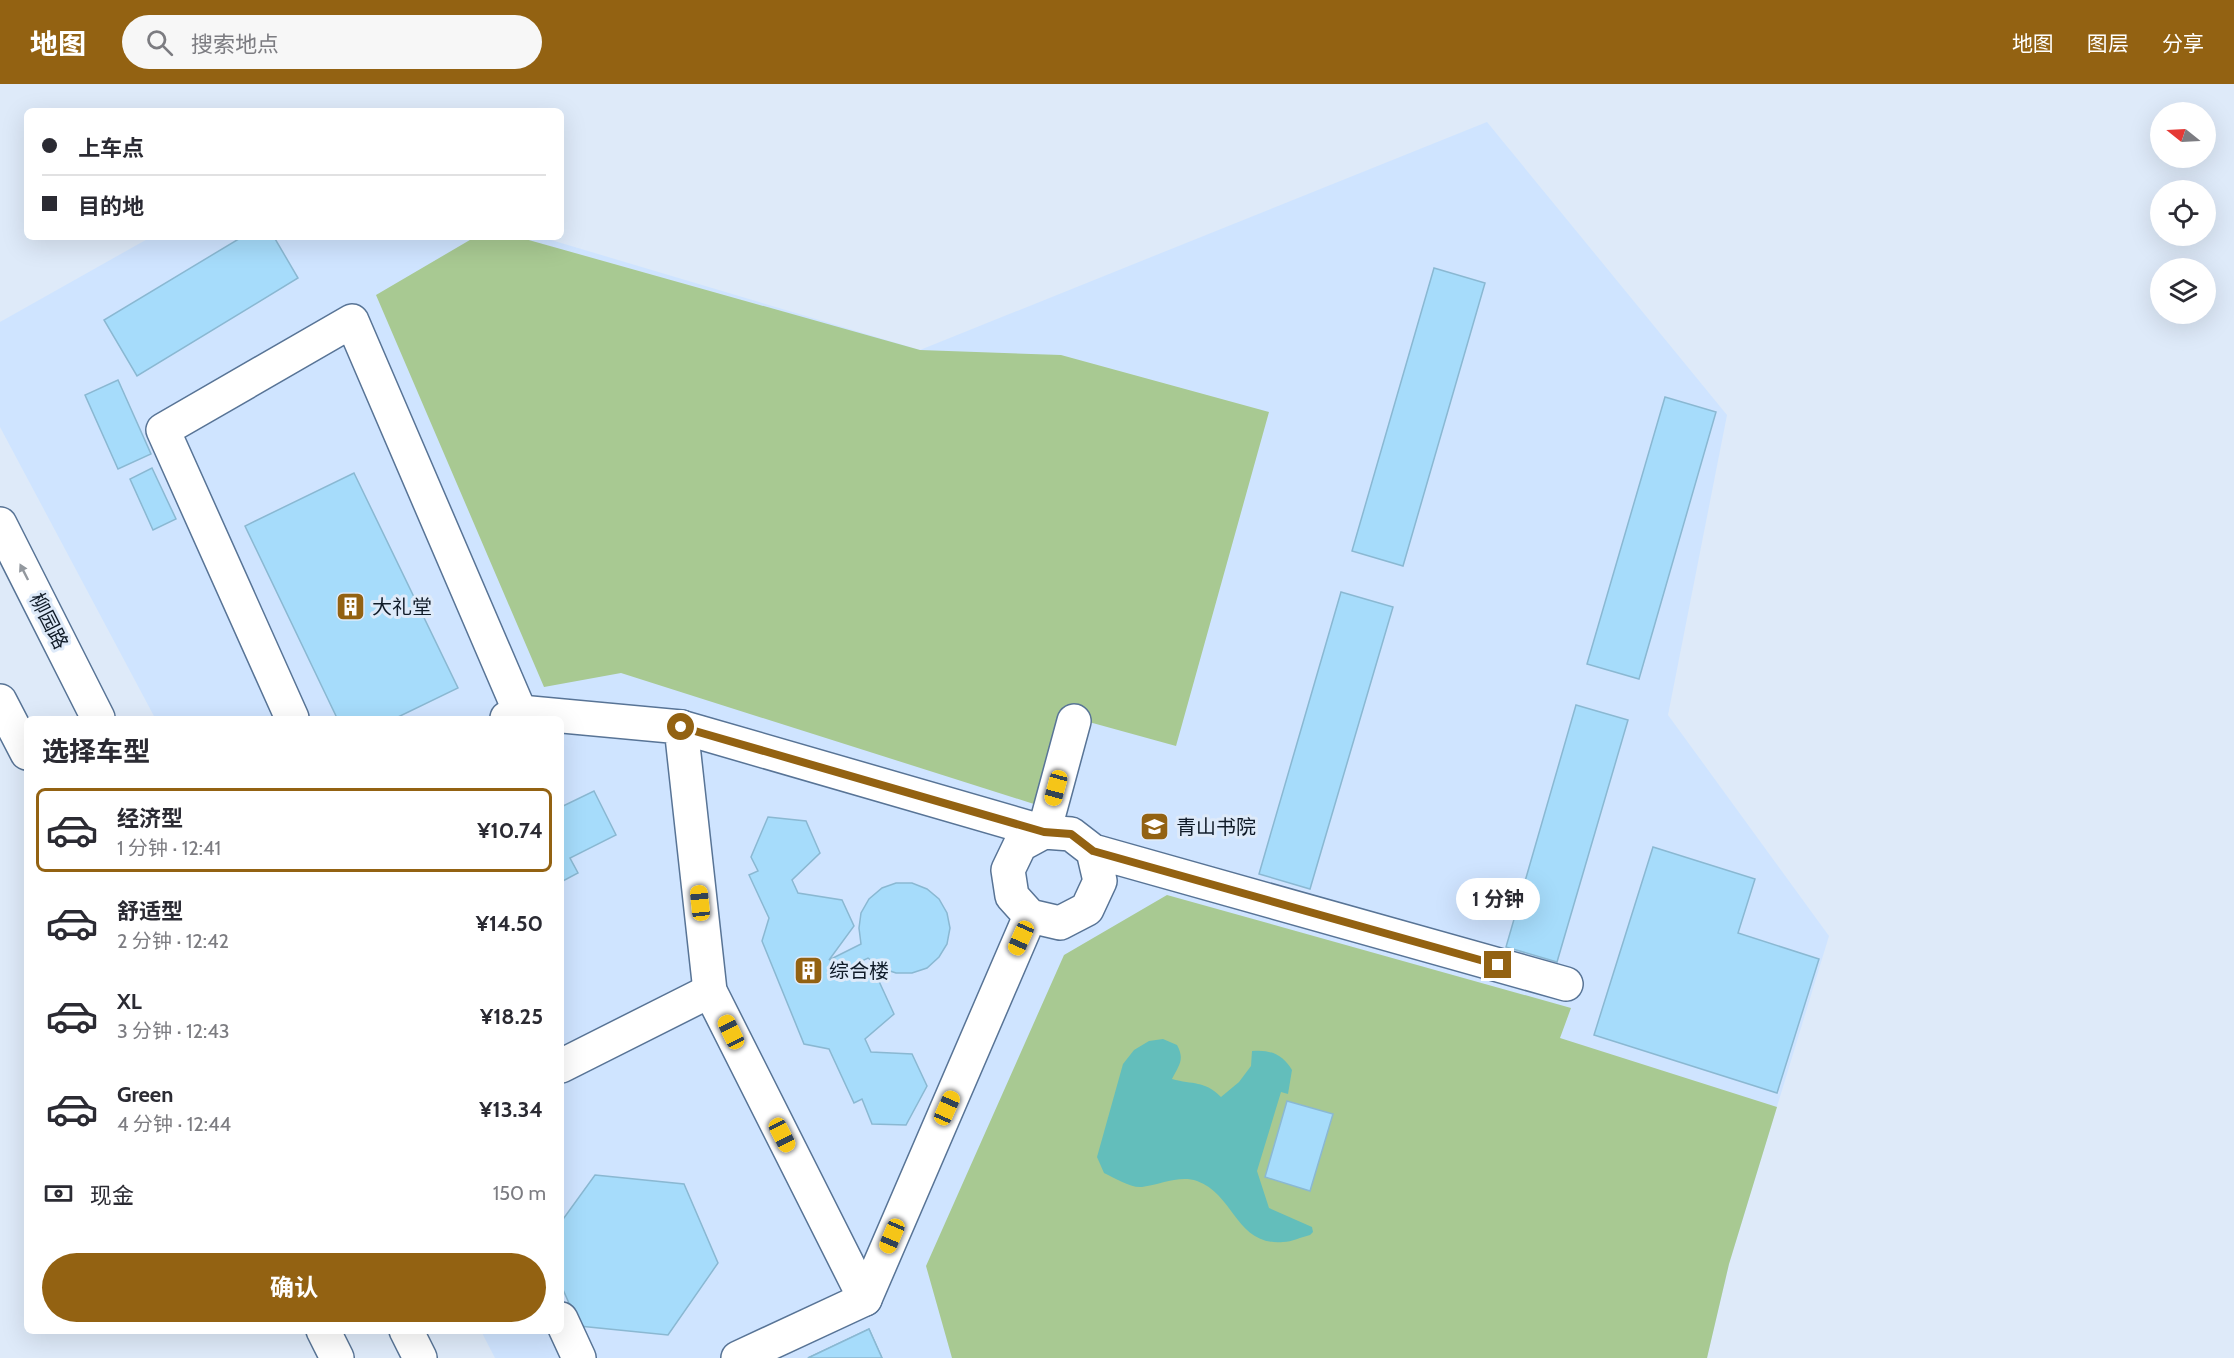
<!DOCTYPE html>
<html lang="zh">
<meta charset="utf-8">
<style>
:root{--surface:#fff;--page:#f7f7f7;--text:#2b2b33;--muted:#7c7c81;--line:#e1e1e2;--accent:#936212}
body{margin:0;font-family:Cabin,"Noto Sans SC",sans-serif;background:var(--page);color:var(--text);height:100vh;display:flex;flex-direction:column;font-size:22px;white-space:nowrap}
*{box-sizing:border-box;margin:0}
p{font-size:20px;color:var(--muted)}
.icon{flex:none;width:33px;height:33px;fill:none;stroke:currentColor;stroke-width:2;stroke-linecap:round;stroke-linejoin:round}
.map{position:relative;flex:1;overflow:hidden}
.sheet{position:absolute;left:24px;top:632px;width:540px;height:618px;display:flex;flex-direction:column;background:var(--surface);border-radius:9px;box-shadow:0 6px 24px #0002}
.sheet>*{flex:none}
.hud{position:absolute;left:24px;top:24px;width:540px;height:132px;border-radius:9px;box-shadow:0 6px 24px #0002;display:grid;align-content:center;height:132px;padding:0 18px;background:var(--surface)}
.needle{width:39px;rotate:288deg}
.buttons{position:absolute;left:2150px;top:18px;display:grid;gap:12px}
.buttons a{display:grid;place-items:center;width:66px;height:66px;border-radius:50%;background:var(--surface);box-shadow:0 6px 24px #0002;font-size:30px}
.end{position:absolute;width:27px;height:27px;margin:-14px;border:8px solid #936212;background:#fff;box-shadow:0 0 0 3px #fff}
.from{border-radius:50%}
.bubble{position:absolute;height:42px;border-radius:21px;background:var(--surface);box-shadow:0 6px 24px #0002;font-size:20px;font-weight:700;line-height:42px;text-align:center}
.car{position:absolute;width:18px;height:36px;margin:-18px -9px;border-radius:8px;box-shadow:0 0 4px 2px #0007;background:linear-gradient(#f5c518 24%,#345 0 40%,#f5c518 0 76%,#345 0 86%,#f5c518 0)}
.hud b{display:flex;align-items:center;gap:21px;height:57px;font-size:22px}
.hud b+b{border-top:2px solid var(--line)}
.hud i{width:15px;height:15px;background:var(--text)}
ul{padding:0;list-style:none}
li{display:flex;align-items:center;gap:18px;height:84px;margin:0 12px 9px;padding:0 6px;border:3px solid transparent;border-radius:9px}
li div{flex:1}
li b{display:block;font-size:22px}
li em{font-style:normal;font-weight:700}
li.active{border-color:var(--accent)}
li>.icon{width:54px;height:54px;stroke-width:1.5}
h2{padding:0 18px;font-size:27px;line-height:72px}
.pay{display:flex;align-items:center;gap:15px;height:66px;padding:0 18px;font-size:22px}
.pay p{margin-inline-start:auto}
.cta{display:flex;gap:12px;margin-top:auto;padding:12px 18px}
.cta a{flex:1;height:69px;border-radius:36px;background:var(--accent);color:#fff;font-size:24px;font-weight:700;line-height:69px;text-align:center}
header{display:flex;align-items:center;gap:36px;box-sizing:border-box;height:84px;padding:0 30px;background:var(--accent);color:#fff}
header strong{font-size:28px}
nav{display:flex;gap:33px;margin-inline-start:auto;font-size:21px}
.search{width:420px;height:54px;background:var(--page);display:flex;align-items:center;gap:15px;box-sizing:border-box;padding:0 21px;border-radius:33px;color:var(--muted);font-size:22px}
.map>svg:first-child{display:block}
.built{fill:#cfe4ff}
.green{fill:#a8c992}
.water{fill:#63bebb}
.building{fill:#a6dcfb;stroke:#8ab8d2;stroke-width:1.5}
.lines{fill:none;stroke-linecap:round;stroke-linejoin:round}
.minor-casing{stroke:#587496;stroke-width:36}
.major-casing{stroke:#587496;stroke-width:36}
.minor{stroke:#fff;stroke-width:33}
.major{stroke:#fff;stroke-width:33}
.oneway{fill:#93989e}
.route{stroke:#936212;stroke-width:8}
.labels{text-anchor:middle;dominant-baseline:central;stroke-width:6;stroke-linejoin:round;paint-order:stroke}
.poi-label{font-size:20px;fill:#101b28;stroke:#deeaf9;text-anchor:start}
.street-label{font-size:20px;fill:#101b28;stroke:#deeaf9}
</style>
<header>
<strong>地图</strong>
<div class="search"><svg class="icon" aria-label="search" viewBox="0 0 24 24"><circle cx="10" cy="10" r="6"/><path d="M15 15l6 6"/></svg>搜索地点</div>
<nav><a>地图</a><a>图层</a><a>分享</a></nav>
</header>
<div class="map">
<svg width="2234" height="1274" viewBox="0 0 2234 1274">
<rect width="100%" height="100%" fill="#deeaf9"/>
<!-- built -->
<polygon class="built" points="1487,38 1727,331 1668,631 1829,852 1729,1180 1707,1274 495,1274 481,1247 561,1246 561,634 155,634 0,343 0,238 151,153 541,153 920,266"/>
<!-- green -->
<g class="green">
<polygon points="475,153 518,153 920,266 1061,271 1269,328 1176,662 1060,630 1037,721 621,589 544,603 376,211"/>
<polygon points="1167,811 1571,924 1560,954 1777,1023 1729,1180 1707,1274 952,1274 926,1182 1064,871"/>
</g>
<!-- water -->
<path class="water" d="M1163,955L1177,961C1185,976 1179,981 1172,995C1193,1001 1204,996 1221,1013L1239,998L1251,982L1252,967C1270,965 1283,971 1292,986L1288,1010L1281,1008L1257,1087L1269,1124L1312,1143L1313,1148L1310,1151C1301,1153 1292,1158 1283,1158C1236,1162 1235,1111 1197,1097C1179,1091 1160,1101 1142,1103C1130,1104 1115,1094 1104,1089L1097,1073L1123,980L1134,966L1149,957Z"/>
<!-- building -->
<g class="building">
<polygon points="242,153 274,153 298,194 137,292 104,236"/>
<polygon points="1434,184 1485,199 1403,482 1352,467"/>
<polygon points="118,296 151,370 118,385 85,311"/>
<polygon points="1665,313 1716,328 1639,595 1587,580"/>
<polygon points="152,384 176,435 153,446 130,395"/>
<polygon points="354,389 458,604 396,634 337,634 245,442"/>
<polygon points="1341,508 1393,523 1310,805 1259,790"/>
<polygon points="1576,621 1628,636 1557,878 1506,863"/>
<polygon points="594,707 616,751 570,774 578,789 561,798 561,723"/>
<polygon points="768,733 806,737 820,769 792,796 798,809 842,816 854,842 829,876 861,860 859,844 861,829 869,815 882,804 896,799 912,799 927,805 939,815 947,829 950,844 947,860 939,873 927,884 912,889 896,889 881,884 868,874 836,889 877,893 894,930 865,955 871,968 912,970 927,1002 906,1041 872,1040 862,1015 854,1019 829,965 804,960 762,857 769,834 749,791 758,787 751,773"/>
<polygon points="1653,763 1755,795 1738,849 1819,875 1777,1009 1594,951"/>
<polygon points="1287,1017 1333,1030 1310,1107 1265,1093"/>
<polygon points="595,1091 684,1100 718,1179 668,1251 579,1242 561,1201 561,1138"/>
<polygon points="869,1245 882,1274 808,1274"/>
<polygon points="869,1245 882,1274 808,1274"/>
</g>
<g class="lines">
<defs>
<g id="minor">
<polyline points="292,634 163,346 352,237 520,628"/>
<polyline points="507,634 520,628 681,643 710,907 865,1215 738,1274"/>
<polyline points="681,643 1044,748 1074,637"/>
<polyline points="1093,767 1100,797 1087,825 1060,839 1030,832 1012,812 1008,786 1020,761 1044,748 1071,750 1093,767 1566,900"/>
<polyline points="561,982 710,907"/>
<polyline points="865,1215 1030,832"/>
<polyline points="561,1235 579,1274"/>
</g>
<g id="major">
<polyline points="0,440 98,634"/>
<polyline points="0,617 27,669"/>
<polyline points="323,1246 337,1274"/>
<polyline points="406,1246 420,1274"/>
</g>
</defs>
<!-- minor casing -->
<use href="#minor" class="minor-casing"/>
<!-- major casing -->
<use href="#major" class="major-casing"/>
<!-- minor -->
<use href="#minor" class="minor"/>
<!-- major -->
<use href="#major" class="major"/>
</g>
<!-- one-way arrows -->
<defs><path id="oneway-solid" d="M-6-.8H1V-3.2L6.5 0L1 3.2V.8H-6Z" transform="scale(1.5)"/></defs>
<use class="oneway" href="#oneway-solid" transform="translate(24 488) rotate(-117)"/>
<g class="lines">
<!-- route -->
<polyline class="route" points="681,643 1044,748 1071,750 1093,767 1498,881"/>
</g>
<!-- icons -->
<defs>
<symbol id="building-square" viewBox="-11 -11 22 22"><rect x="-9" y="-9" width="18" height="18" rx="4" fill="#936212" stroke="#deeaf9"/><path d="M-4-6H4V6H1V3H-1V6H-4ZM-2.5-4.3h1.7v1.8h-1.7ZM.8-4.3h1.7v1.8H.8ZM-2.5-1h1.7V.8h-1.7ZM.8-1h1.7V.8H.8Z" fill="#fff"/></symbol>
<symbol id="school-square" viewBox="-11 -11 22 22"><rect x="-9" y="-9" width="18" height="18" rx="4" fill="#936212" stroke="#deeaf9"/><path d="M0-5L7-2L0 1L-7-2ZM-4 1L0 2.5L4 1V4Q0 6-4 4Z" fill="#fff"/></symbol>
</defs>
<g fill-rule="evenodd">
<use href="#building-square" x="334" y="506" width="33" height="33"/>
<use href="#school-square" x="1138" y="726" width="33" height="33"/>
<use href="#building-square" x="792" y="870" width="33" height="33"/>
</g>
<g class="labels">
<!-- poi labels -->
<g class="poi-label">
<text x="372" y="523">大礼堂</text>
<text x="1176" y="743">青山书院</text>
<text x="829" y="887">综合楼</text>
</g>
<!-- street labels -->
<g class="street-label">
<text transform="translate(49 537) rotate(63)">柳园路</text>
</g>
</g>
</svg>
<div class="buttons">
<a><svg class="needle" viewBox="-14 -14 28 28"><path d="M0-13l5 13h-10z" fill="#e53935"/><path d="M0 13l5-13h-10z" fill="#7c7c81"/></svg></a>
<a><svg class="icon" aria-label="locate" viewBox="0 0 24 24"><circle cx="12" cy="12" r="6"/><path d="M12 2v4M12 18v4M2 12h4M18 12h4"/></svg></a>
<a><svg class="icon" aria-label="layers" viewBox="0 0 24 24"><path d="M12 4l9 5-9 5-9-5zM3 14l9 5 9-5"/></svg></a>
</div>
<i class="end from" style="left:681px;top:643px"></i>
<i class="end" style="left:1498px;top:881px"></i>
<div class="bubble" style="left:1456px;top:794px;width:84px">1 分钟</div>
<i class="car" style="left:1056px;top:704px;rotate:195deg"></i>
<i class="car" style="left:700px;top:819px;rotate:354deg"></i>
<i class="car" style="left:1021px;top:854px;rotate:204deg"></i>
<i class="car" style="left:731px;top:948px;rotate:334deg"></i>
<i class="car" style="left:947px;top:1024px;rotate:24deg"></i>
<i class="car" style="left:782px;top:1051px;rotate:153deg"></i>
<i class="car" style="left:892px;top:1152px;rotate:203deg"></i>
<div class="hud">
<b><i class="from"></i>上车点</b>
<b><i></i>目的地</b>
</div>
<section class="sheet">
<h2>选择车型</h2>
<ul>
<li class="active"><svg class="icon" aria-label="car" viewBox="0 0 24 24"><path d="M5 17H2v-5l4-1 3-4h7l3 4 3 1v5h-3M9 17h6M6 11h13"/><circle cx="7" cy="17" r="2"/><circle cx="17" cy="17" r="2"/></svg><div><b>经济型</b><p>1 分钟 · 12:41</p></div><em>¥10.74</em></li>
<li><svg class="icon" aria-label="car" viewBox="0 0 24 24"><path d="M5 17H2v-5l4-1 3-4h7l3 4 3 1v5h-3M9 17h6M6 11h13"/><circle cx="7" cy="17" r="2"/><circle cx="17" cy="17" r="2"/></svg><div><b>舒适型</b><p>2 分钟 · 12:42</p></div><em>¥14.50</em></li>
<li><svg class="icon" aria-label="car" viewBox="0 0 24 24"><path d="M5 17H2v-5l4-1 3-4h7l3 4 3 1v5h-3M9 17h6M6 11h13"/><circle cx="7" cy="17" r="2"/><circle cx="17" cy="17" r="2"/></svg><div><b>XL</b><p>3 分钟 · 12:43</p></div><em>¥18.25</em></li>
<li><svg class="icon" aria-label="car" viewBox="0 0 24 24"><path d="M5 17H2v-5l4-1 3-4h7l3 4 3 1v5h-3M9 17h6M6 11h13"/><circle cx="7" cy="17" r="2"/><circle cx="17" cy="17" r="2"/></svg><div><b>Green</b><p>4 分钟 · 12:44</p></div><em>¥13.34</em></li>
</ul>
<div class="pay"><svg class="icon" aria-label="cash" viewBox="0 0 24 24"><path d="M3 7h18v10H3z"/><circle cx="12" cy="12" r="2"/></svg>现金<p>150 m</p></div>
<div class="cta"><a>确认</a></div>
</section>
</div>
